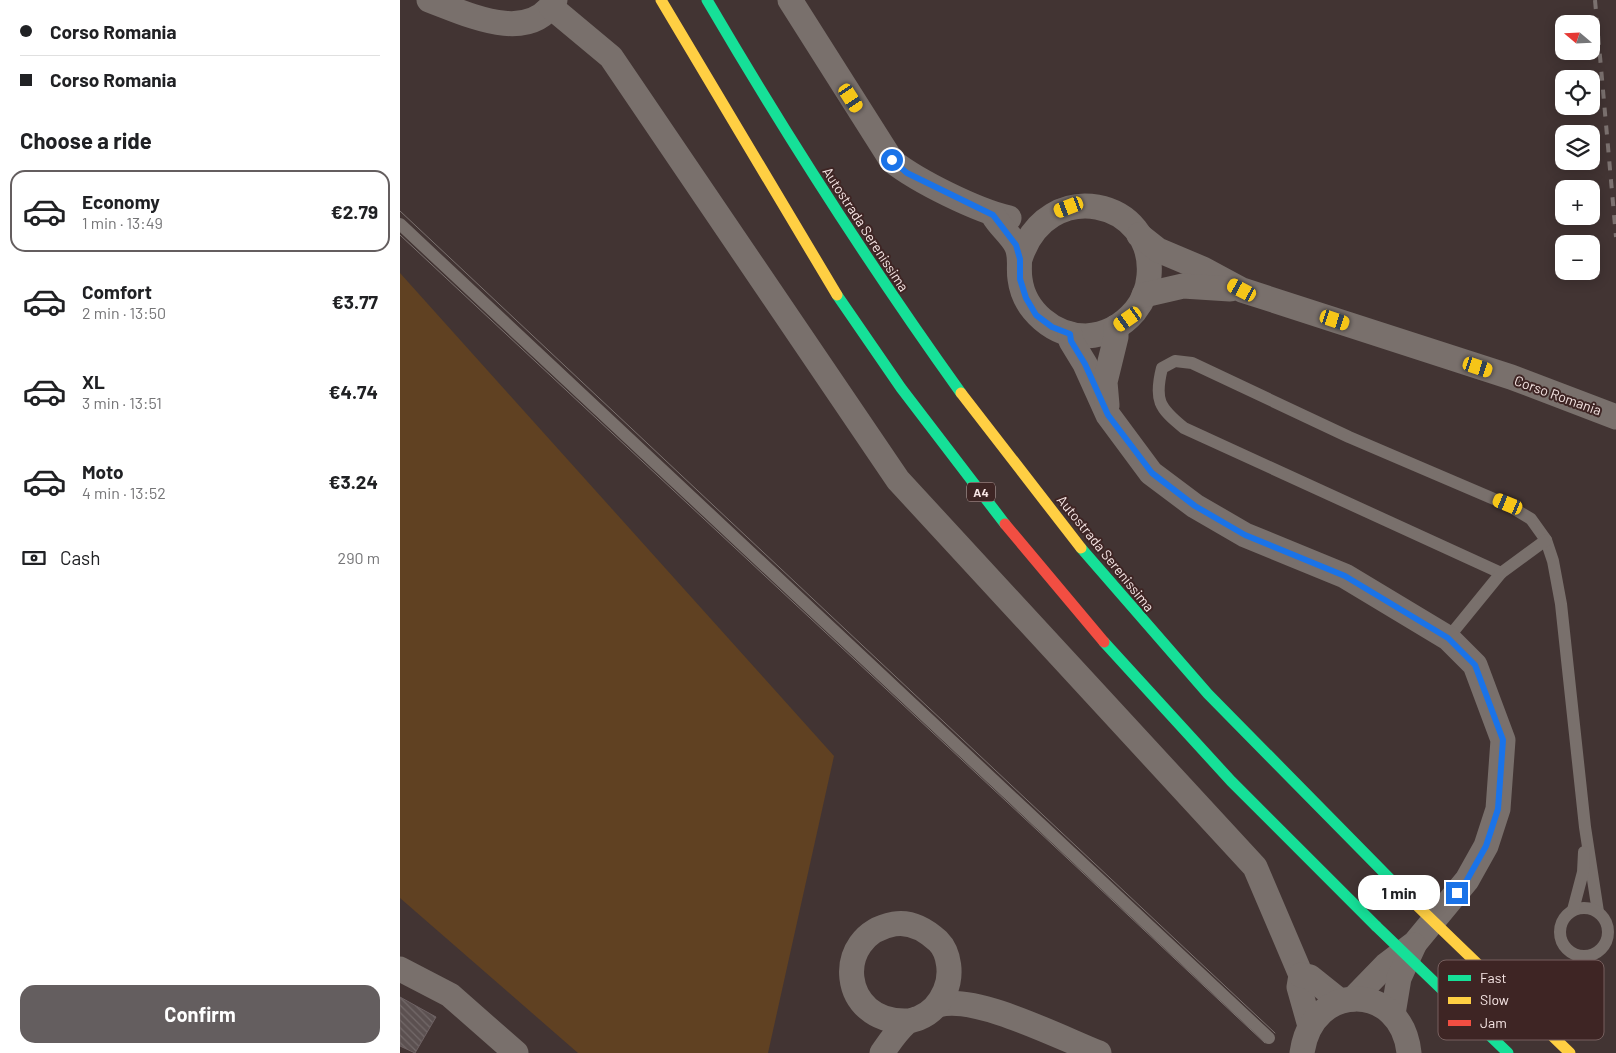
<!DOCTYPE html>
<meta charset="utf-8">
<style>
:root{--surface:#fff;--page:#f6f6f6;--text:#202124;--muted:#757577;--line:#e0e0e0;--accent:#645e5f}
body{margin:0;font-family:Barlow,sans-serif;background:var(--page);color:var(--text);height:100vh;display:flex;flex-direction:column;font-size:19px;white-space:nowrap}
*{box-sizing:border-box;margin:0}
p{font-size:16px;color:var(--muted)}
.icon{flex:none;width:28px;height:28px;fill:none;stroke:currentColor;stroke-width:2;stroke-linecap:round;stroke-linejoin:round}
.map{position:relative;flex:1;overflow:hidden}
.details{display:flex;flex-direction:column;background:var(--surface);width:400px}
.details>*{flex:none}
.hud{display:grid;align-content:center;height:110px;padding:0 20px;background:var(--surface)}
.needle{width:32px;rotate:289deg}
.controls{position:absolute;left:1155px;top:15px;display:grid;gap:10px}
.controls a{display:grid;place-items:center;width:45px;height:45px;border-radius:10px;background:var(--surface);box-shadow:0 2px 12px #0003;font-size:25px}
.end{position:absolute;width:22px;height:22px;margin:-11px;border:6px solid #1a73e8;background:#fff;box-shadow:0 0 0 2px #fff}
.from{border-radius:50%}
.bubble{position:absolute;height:35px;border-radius:15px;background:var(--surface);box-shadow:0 2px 12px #0003;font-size:16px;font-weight:700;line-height:35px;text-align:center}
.car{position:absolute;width:15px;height:30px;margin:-15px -8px;border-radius:6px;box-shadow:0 0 4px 1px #0007;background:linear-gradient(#f5c518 24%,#345 0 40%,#f5c518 0 76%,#345 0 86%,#f5c518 0)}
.hud b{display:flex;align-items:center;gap:18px;height:48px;font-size:19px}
.hud b+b{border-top:1px solid var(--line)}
.hud i{width:12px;height:12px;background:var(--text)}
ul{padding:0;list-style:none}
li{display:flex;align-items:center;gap:15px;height:82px;margin:0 10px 8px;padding:0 10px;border:2px solid transparent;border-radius:15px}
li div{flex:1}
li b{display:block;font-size:19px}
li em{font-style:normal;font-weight:700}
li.on{border-color:var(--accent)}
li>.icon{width:45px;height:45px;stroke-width:1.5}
h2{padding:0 20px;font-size:22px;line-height:60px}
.pay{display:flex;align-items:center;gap:12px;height:55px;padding:0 20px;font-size:19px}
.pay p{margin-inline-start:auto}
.cta{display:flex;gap:10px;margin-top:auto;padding:10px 20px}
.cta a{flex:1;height:58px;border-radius:15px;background:var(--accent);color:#fff;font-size:20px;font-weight:700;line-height:58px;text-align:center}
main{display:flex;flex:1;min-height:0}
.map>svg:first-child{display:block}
.green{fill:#604122}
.building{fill:url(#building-back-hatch);stroke:#6e6263}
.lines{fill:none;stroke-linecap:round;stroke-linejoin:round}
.lane{stroke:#79706c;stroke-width:12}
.street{stroke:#79706c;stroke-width:25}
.fast{stroke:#16e098;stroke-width:11}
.slow{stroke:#ffcf43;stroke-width:11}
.jam{stroke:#f24e42;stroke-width:11}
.tram{stroke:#7b716f;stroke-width:1}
.rail{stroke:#7b716f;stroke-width:4;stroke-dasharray:9 9;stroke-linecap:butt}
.fast-bridge{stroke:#16e098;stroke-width:11}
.slow-bridge{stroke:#ffcf43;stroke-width:11}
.route{stroke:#1a73e8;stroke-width:6}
.labels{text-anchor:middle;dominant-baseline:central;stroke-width:4;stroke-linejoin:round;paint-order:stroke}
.shield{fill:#3e2524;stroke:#c0acab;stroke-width:1}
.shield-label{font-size:12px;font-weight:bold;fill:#f7e6e5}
.street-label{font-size:14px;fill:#f7e6e5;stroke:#3e2524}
.key{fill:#3e2524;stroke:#765f5e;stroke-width:1}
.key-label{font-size:14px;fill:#f7e6e5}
</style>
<main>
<section class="details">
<div class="hud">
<b><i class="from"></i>Corso Romania</b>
<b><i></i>Corso Romania</b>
</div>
<h2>Choose a ride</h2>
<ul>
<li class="on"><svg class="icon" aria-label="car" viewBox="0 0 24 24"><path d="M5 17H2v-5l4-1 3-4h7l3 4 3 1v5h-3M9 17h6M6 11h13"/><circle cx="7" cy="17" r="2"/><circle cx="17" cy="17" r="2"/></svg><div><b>Economy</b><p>1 min · 13:49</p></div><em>€2.79</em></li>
<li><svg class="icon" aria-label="car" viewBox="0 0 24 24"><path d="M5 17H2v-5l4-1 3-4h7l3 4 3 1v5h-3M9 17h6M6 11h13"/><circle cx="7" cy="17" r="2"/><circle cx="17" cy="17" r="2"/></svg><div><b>Comfort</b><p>2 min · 13:50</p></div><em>€3.77</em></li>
<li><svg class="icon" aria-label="car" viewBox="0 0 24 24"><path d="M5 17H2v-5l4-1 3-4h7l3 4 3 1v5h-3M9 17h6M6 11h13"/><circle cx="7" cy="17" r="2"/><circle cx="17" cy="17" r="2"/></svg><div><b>XL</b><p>3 min · 13:51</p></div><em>€4.74</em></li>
<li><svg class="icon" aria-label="car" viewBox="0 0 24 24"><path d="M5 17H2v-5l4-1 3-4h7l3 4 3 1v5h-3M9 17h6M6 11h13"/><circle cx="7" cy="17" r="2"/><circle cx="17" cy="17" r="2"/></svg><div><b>Moto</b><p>4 min · 13:52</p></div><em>€3.24</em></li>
</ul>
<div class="pay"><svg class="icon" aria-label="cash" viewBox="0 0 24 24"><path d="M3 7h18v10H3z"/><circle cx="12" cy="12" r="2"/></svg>Cash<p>290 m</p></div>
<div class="cta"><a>Confirm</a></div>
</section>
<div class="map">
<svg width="1216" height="1053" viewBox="0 0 1216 1053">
<defs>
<pattern id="building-back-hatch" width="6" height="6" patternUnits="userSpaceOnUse" patternTransform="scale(1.25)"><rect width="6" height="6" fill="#5b5050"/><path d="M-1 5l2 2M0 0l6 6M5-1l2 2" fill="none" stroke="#736969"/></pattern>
</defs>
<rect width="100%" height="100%" fill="#423433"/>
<!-- green -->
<polygon class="green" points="0,273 434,756 368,1053 178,1053 0,898"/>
<!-- building -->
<polygon class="building" points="0,997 36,1017 15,1053 0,1046"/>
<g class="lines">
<!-- lane -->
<g class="lane">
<polyline points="0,224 869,1038"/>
<path d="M1101,573L784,428C759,408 754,400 762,368L775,361L792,363L949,437L1108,505L1131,519L1146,540L1153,561L1161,604L1185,827L1198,912"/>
<polyline points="1048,638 1101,573 1146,540"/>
<circle cx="1184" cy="932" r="24"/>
<polyline points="1173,910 1183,872 1184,852"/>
</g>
<!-- street -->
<g class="street">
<path d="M29,0C65,13 129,46 155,0"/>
<path d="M390,0L492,161C519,182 576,210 609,218"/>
<polyline points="151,7 211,57 498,480 855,867 901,975 899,987 910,1026"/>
<path d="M593,215C599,226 610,234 616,245C622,256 618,267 620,279C624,311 654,336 686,336C706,335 723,325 735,311C743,301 748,288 749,276C756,200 647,174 620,259"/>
<polyline points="739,235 758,250 803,269 842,290 1111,377 1216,417"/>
<polyline points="744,295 783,286 830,289"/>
<polyline points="670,334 671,341 685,364 708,415 751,473 795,506 845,535 945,576 1048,638 1075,665 1103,740 1098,809 1086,846 1067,880 1015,943 986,965 953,999"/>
<polyline points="707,405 705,382 716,337 716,327"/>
<polyline points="0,969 50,995 116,1053"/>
<polyline points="901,975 910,977 940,1001"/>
<path d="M538,1005C575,994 661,1038 699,1053"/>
<polyline points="993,1014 999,978 1014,945"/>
<path d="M482,1053C489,1043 496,1032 506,1023C510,1020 515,1020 519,1018C531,1013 540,1003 545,991C552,976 550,953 538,941C526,930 511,921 494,924C432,935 439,1024 508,1021"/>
<path d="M902,1053C912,980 1002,982 1009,1053"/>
</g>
<!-- fast -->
<g class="fast">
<path d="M307,0C386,135 470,266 561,393"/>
<polyline points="437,295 501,388 605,524"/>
<polyline points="681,548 808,694 1003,892"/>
<polyline points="704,642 831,781 976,926"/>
</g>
<!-- slow -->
<g class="slow">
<polyline points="261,0 437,295"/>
<polyline points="561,393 681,548"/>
</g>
<!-- jam -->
<polyline class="jam" points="605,524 704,642"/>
<!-- tram -->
<g class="tram">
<polyline points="0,211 875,1033"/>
<polyline points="0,235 865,1043"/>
</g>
<!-- rail -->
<polyline class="rail" points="1195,0 1216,237"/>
<!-- fast-bridge -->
<polyline class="fast-bridge" points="976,926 1108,1053"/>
<!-- slow-bridge -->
<polyline class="slow-bridge" points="1003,892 1170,1053"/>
</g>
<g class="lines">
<!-- route -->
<polyline class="route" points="492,160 507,173 593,215 616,245 620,259 620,279 626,298 636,315 652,327 670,334 671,341 685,364 708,415 752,473 795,506 845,535 945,576 1048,638 1075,665 1103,740 1098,809 1086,846 1067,880 1057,893"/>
</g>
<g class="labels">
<!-- shield labels -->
<rect class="shield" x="567" y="482.5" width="28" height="19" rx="4"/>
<g class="shield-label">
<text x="581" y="492">A4</text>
</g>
<!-- street labels -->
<g class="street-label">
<text transform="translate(466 229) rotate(57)">Autostrada Serenissima</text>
<text transform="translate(1158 395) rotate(20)">Corso Romania</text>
<text transform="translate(706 553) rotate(51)">Autostrada Serenissima</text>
</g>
</g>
<!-- legend -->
<rect x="1038" y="960" width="166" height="80" rx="8" class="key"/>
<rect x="1048" y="975" width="23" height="6" fill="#16e098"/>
<rect x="1048" y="997" width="23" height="7" fill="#ffcf43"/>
<rect x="1048" y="1020" width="23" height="6" fill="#f24e42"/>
<g class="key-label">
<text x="1080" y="983">Fast</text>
<text x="1080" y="1005">Slow</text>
<text x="1080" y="1028">Jam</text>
</g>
</svg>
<div class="controls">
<a><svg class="needle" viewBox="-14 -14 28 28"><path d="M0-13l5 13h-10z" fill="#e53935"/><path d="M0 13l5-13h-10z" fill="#757577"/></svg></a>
<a><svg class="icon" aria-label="locate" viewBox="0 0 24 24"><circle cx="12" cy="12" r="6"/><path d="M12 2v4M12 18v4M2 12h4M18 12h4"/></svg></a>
<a><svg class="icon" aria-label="layers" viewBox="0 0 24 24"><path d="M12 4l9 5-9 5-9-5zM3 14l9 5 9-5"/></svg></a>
<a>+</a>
<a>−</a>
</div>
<i class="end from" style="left:492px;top:160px"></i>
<i class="end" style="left:1057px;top:893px"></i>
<div class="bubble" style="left:958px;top:875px;width:82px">1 min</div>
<i class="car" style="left:451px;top:98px;rotate:147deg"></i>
<i class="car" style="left:669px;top:207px;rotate:249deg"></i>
<i class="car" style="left:842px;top:290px;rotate:298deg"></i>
<i class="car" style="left:728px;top:319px;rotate:235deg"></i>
<i class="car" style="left:935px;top:320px;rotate:108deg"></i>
<i class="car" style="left:1078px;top:367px;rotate:108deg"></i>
<i class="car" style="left:1108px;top:504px;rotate:292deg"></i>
</div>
</main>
